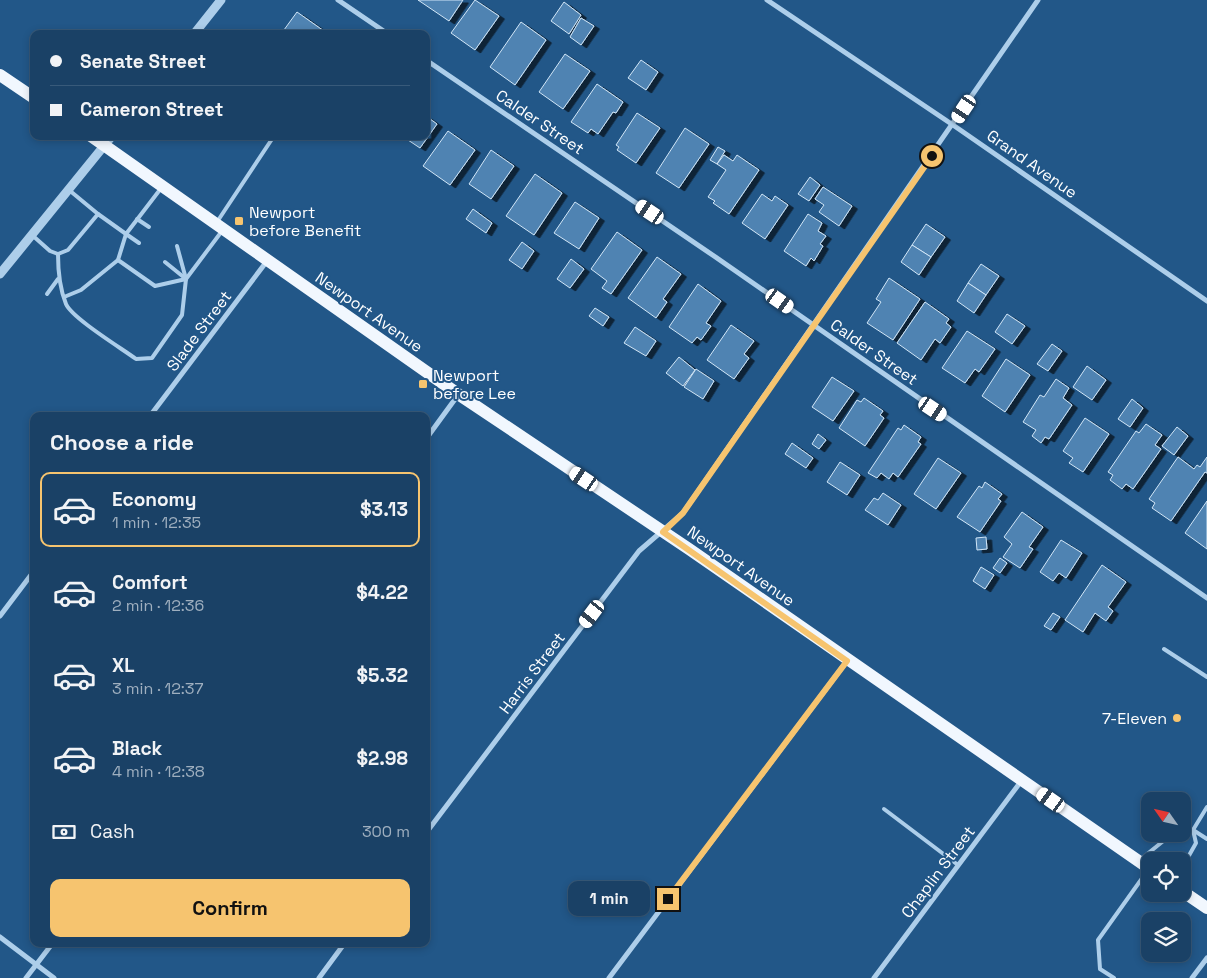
<!DOCTYPE html>
<meta charset="utf-8">
<style>
:root{--surface:#1a4166;--page:#274c6f;--text:#f1f3f6;--muted:#9fafbf;--line:#385a7a;--accent:#f6c46f}
body{margin:0;font-family:"Space Grotesk",sans-serif;background:var(--page);color:var(--text);height:100vh;display:flex;flex-direction:column;font-size:19px;white-space:nowrap}
*{box-sizing:border-box;margin:0}
p{font-size:16px;color:var(--muted)}
.icon{flex:none;width:28px;height:28px;fill:none;stroke:currentColor;stroke-width:2;stroke-linecap:round;stroke-linejoin:round}
.map{position:relative;flex:1;overflow:hidden}
.drawer{position:absolute;left:30px;top:412px;width:400px;height:535px;display:flex;flex-direction:column;background:var(--surface);border-radius:10px;box-shadow:0 2px 8px #0003,0 0 0 1px var(--line)}
.drawer>*{flex:none}
.banner{position:absolute;left:30px;top:30px;width:400px;height:110px;border-radius:10px;box-shadow:0 2px 8px #0003,0 0 0 1px var(--line);display:grid;align-content:center;height:110px;padding:0 20px;background:var(--surface)}
.needle{width:32px;rotate:304deg}
.controls{position:absolute;left:1141px;top:792px;display:grid;gap:10px}
.controls a{display:grid;place-items:center;width:50px;height:50px;border-radius:10px;background:var(--surface);box-shadow:0 2px 8px #0003,0 0 0 1px var(--line);font-size:25px}
.end{position:absolute;width:22px;height:22px;margin:-11px;border:6px solid #f6c46f;background:#111;box-shadow:0 0 0 2px #111}
.from{border-radius:50%}
.bubble{position:absolute;height:35px;border-radius:10px;background:var(--surface);box-shadow:0 2px 8px #0003,0 0 0 1px var(--line);font-size:16px;font-weight:700;line-height:35px;text-align:center}
.car{position:absolute;width:15px;height:30px;margin:-15px -8px;border-radius:6px;box-shadow:0 0 4px 1px #0007;background:linear-gradient(#fff 24%,#345 0 40%,#fff 0 76%,#345 0 86%,#fff 0)}
.banner b{display:flex;align-items:center;gap:18px;height:48px;font-size:19px}
.banner b+b{border-top:1px solid var(--line)}
.banner i{width:12px;height:12px;background:var(--text)}
ul{padding:0;list-style:none}
li{display:flex;align-items:center;gap:15px;height:75px;margin:0 10px 8px;padding:0 10px;border:2px solid transparent;border-radius:10px}
li div{flex:1}
li b{display:block;font-size:19px}
li em{font-style:normal;font-weight:700}
li.selected{border-color:var(--accent)}
li>.icon{width:45px;height:45px;stroke-width:1.5}
h2{padding:0 20px;font-size:22px;line-height:60px}
.pay{display:flex;align-items:center;gap:12px;height:55px;padding:0 20px;font-size:19px}
.pay p{margin-inline-start:auto}
.action{display:flex;gap:10px;margin-top:auto;padding:10px 20px}
.action a{flex:1;height:58px;border-radius:10px;background:var(--accent);color:#111;font-size:20px;font-weight:700;line-height:58px;text-align:center}
.map>svg:first-child{display:block}
.building{fill:#4f83b2;stroke:#d1e6f7;filter:url(#shadow)}
.lines{fill:none;stroke-linecap:round;stroke-linejoin:round}
.service{stroke:#adceea;stroke-width:4}
.minor{stroke:#adceea;stroke-width:5}
.tertiary{stroke:#adceea;stroke-width:9}
.primary{stroke:#f1f7fe;stroke-width:12}
.route{stroke:#f6c46f;stroke-width:6}
.poi-dot{fill:#f6c46f;stroke:#225788;stroke-width:2}
.labels{text-anchor:middle;dominant-baseline:central;stroke-width:4;stroke-linejoin:round;paint-order:stroke}
.street-label{font-size:16px;fill:#fff;stroke:#225788}
.poi-label{font-size:16px;fill:#fff;stroke:#225788;text-anchor:start}
</style>
<div class="map">
<svg width="1207" height="978" viewBox="0 0 1207 978">
<defs>
<filter id="shadow"><feDropShadow dx="5.5" dy="3" stdDeviation="0" flood-color="#0009"/></filter>
</defs>
<rect width="100%" height="100%" fill="#225788"/>
<!-- building -->
<g class="building">
<polygon points="418,0 463,0 449,21"/>
<polygon points="475,0 499,16 475,50 451,33"/>
<polygon points="564,2 581,15 569,34 551,21"/>
<polygon points="297,12 324,31 322,34 281,34"/>
<polygon points="581,18 594,26 581,45 570,37"/>
<polygon points="521,22 546,40 515,85 490,67"/>
<polygon points="565,54 590,71 563,109 539,92"/>
<polygon points="641,60 658,72 646,90 628,78"/>
<polygon points="597,84 623,102 616,113 613,112 598,134 591,129 588,133 571,122"/>
<polygon points="637,113 660,128 636,163 617,150 619,147 616,145"/>
<polygon points="426,116 437,124 420,148 402,136 426,136"/>
<polygon points="685,128 709,144 679,188 656,173"/>
<polygon points="448,131 475,150 450,185 423,166"/>
<polygon points="718,147 725,151 717,164 710,160"/>
<polygon points="491,150 514,166 491,199 469,184"/>
<polygon points="724,155 733,161 737,155 759,170 729,214 713,203 715,201 708,197 726,170 717,164"/>
<polygon points="535,174 562,193 534,235 506,216"/>
<polygon points="810,177 820,185 809,201 798,194"/>
<polygon points="823,187 852,206 839,226 819,212 824,205 815,199"/>
<polygon points="762,194 772,201 775,196 788,205 765,239 742,223"/>
<polygon points="575,202 599,218 579,249 554,233"/>
<polygon points="473,209 492,223 486,233 466,219"/>
<polygon points="808,214 822,223 818,231 826,236 820,244 823,246 814,261 811,258 806,266 784,251"/>
<polygon points="926,224 945,237 931,257 912,245"/>
<polygon points="617,232 642,250 611,294 602,288 607,281 591,269"/>
<polygon points="522,242 534,251 522,269 509,260"/>
<polygon points="912,245 931,257 919,275 901,262"/>
<polygon points="657,257 681,274 663,299 667,302 656,318 628,298"/>
<polygon points="571,259 584,269 570,288 557,279"/>
<polygon points="981,264 999,276 986,295 968,283"/>
<polygon points="889,278 920,299 893,340 867,323 881,302 876,299"/>
<polygon points="968,283 986,295 974,313 957,301"/>
<polygon points="698,284 721,301 706,323 711,326 701,340 697,337 692,343 669,327"/>
<polygon points="925,302 949,319 946,323 951,327 940,343 935,339 921,360 897,343"/>
<polygon points="595,308 609,317 603,326 589,316"/>
<polygon points="1007,314 1025,326 1012,344 995,332"/>
<polygon points="731,325 754,341 744,354 749,358 734,379 707,360"/>
<polygon points="635,327 656,341 646,356 624,343"/>
<polygon points="967,331 995,349 979,372 975,369 965,383 942,368"/>
<polygon points="1052,344 1062,351 1048,371 1037,364"/>
<polygon points="679,357 695,370 683,386 666,373"/>
<polygon points="1006,359 1030,375 1005,412 982,396"/>
<polygon points="1087,366 1106,380 1092,400 1073,387"/>
<polygon points="696,369 714,381 703,399 684,387"/>
<polygon points="832,377 854,391 833,421 812,407"/>
<polygon points="1056,379 1069,388 1063,398 1072,405 1049,439 1045,437 1041,443 1032,436 1036,430 1023,422 1040,395 1044,397"/>
<polygon points="864,398 883,411 880,415 884,418 865,446 839,428 857,400 861,402"/>
<polygon points="1132,399 1143,408 1130,427 1118,419"/>
<polygon points="1085,418 1109,434 1083,472 1069,463 1073,458 1063,451"/>
<polygon points="1146,424 1162,435 1155,445 1161,449 1133,489 1126,484 1122,489 1110,480 1113,475 1108,472 1136,431 1139,433"/>
<polygon points="904,425 921,437 918,442 921,444 898,477 893,473 889,479 881,473 877,478 868,473 898,428 901,430"/>
<polygon points="1177,427 1188,436 1174,455 1162,446"/>
<polygon points="818,434 826,440 819,449 812,444"/>
<polygon points="792,443 813,458 806,468 785,454"/>
<polygon points="1178,457 1194,469 1197,465 1200,467 1207,457 1207,473 1205,472 1171,521 1152,508 1155,503 1149,499"/>
<polygon points="938,458 961,473 936,509 914,494"/>
<polygon points="840,462 860,475 847,495 827,482"/>
<polygon points="985,482 1002,494 998,499 1001,501 980,532 957,517 979,486 982,488"/>
<polygon points="883,493 901,505 888,525 865,510 874,498 878,500"/>
<polygon points="1207,501 1207,549 1185,533"/>
<polygon points="1022,512 1043,527 1029,547 1033,549 1020,568 1003,557 1012,544 1004,537"/>
<polygon points="986,537 987,549 977,550 976,538"/>
<polygon points="1061,540 1082,553 1066,578 1059,573 1053,581 1040,572"/>
<polygon points="1000,558 1007,563 1000,573 993,568"/>
<polygon points="1102,565 1126,582 1108,607 1113,611 1106,621 1095,613 1083,632 1065,620"/>
<polygon points="981,567 994,575 985,589 973,581"/>
<polygon points="1053,613 1060,617 1051,630 1044,626"/>
</g>
<g class="lines">
<!-- service -->
<g class="service">
<polyline points="69,190 98,214"/>
<polyline points="137,219 149,227"/>
<polyline points="217,222 274,136"/>
<polyline points="32,235 50,251 58,254 68,250 98,214 126,234 162,187"/>
<polyline points="139,243 126,234 118,260 155,286 186,279"/>
<path d="M58,254C58,271 59,287 66,304C72,318 121,348 136,359L152,358L182,315L186,279L177,246"/>
<polyline points="165,262 186,279 222,231"/>
<polyline points="47,294 58,279"/>
<polyline points="64,297 81,290 118,260"/>
<polyline points="1164,649 1207,677"/>
<polyline points="884,809 958,865"/>
<polyline points="1182,831 1193,830 1207,839"/>
<polyline points="1141,859 1172,834"/>
<polyline points="1182,868 1196,843 1193,830 1207,807"/>
<polyline points="1114,978 1100,969 1098,940 1148,870"/>
</g>
<!-- minor -->
<g class="minor">
<polyline points="338,0 388,34"/>
<polyline points="767,0 953,125 1207,301"/>
<polyline points="426,60 714,256 1207,598"/>
<polyline points="150,416 267,261"/>
<polyline points="426,439 458,395"/>
<polyline points="0,616 34,571"/>
<polyline points="426,833 639,551 683,513 1038,0"/>
<polyline points="0,937 54,978"/>
<polyline points="26,978 52,944"/>
<polyline points="319,978 344,944"/>
<polyline points="609,978 847,661"/>
<polyline points="874,978 1022,780"/>
<polyline points="1192,978 1207,958"/>
</g>
<!-- tertiary -->
<g class="tertiary">
<polyline points="194,34 221,0"/>
<polyline points="0,274 112,136"/>
</g>
<!-- primary -->
<g class="primary">
<polyline points="0,75 34,98"/>
<polyline points="91,136 458,394 689,549 1150,869"/>
<polyline points="1182,891 1207,908"/>
</g>
</g>
<g class="lines">
<!-- route -->
<polyline class="route" points="668,899 847,661 663,532 683,513 932,156"/>
</g>
<!-- markers -->
<g class="poi-dot">
<rect x="234" y="216" width="10" height="10" rx="2.5"/>
<rect x="418" y="379" width="10" height="10" rx="2.5"/>
<circle cx="1177" cy="718" r="5"/>
</g>
<g class="labels">
<!-- street labels -->
<g class="street-label">
<text transform="translate(540 122) rotate(34)">Calder Street</text>
<text transform="translate(1032 164) rotate(35)">Grand Avenue</text>
<text transform="translate(369 312) rotate(35)">Newport Avenue</text>
<text transform="translate(199 331) rotate(-53)">Slade Street</text>
<text transform="translate(874 352) rotate(35)">Calder Street</text>
<text transform="translate(741 566) rotate(35)">Newport Avenue</text>
<text transform="translate(532 673) rotate(-53)">Harris Street</text>
<text transform="translate(938 872) rotate(-53)">Chaplin Street</text>
</g>
<!-- poi labels -->
<g class="poi-label">
<text x="249" y="212">Newport<tspan x="249" dy="18">before Benefit</tspan></text>
<text x="433" y="375">Newport<tspan x="433" dy="18">before Lee</tspan></text>
<text x="1167" y="718" text-anchor="end">7-Eleven</text>
</g>
</g>
</svg>
<div class="controls">
<a><svg class="needle" viewBox="-14 -14 28 28"><path d="M0-13l5 13h-10z" fill="#e53935"/><path d="M0 13l5-13h-10z" fill="#9fafbf"/></svg></a>
<a><svg class="icon" aria-label="locate" viewBox="0 0 24 24"><circle cx="12" cy="12" r="6"/><path d="M12 2v4M12 18v4M2 12h4M18 12h4"/></svg></a>
<a><svg class="icon" aria-label="layers" viewBox="0 0 24 24"><path d="M12 4l9 5-9 5-9-5zM3 14l9 5 9-5"/></svg></a>
</div>
<i class="end from" style="left:932px;top:156px"></i>
<i class="end" style="left:668px;top:899px"></i>
<div class="bubble" style="left:568px;top:881px;width:82px">1 min</div>
<i class="car" style="left:964px;top:109px;rotate:214deg"></i>
<i class="car" style="left:650px;top:212px;rotate:304deg"></i>
<i class="car" style="left:780px;top:301px;rotate:125deg"></i>
<i class="car" style="left:933px;top:409px;rotate:124deg"></i>
<i class="car" style="left:584px;top:479px;rotate:304deg"></i>
<i class="car" style="left:592px;top:614px;rotate:217deg"></i>
<i class="car" style="left:1051px;top:800px;rotate:305deg"></i>
<div class="banner">
<b><i class="from"></i>Senate Street</b>
<b><i></i>Cameron Street</b>
</div>
<section class="drawer">
<h2>Choose a ride</h2>
<ul>
<li class="selected"><svg class="icon" aria-label="car" viewBox="0 0 24 24"><path d="M5 17H2v-5l4-1 3-4h7l3 4 3 1v5h-3M9 17h6M6 11h13"/><circle cx="7" cy="17" r="2"/><circle cx="17" cy="17" r="2"/></svg><div><b>Economy</b><p>1 min · 12:35</p></div><em>$3.13</em></li>
<li><svg class="icon" aria-label="car" viewBox="0 0 24 24"><path d="M5 17H2v-5l4-1 3-4h7l3 4 3 1v5h-3M9 17h6M6 11h13"/><circle cx="7" cy="17" r="2"/><circle cx="17" cy="17" r="2"/></svg><div><b>Comfort</b><p>2 min · 12:36</p></div><em>$4.22</em></li>
<li><svg class="icon" aria-label="car" viewBox="0 0 24 24"><path d="M5 17H2v-5l4-1 3-4h7l3 4 3 1v5h-3M9 17h6M6 11h13"/><circle cx="7" cy="17" r="2"/><circle cx="17" cy="17" r="2"/></svg><div><b>XL</b><p>3 min · 12:37</p></div><em>$5.32</em></li>
<li><svg class="icon" aria-label="car" viewBox="0 0 24 24"><path d="M5 17H2v-5l4-1 3-4h7l3 4 3 1v5h-3M9 17h6M6 11h13"/><circle cx="7" cy="17" r="2"/><circle cx="17" cy="17" r="2"/></svg><div><b>Black</b><p>4 min · 12:38</p></div><em>$2.98</em></li>
</ul>
<div class="pay"><svg class="icon" aria-label="cash" viewBox="0 0 24 24"><path d="M3 7h18v10H3z"/><circle cx="12" cy="12" r="2"/></svg>Cash<p>300 m</p></div>
<div class="action"><a>Confirm</a></div>
</section>
</div>
